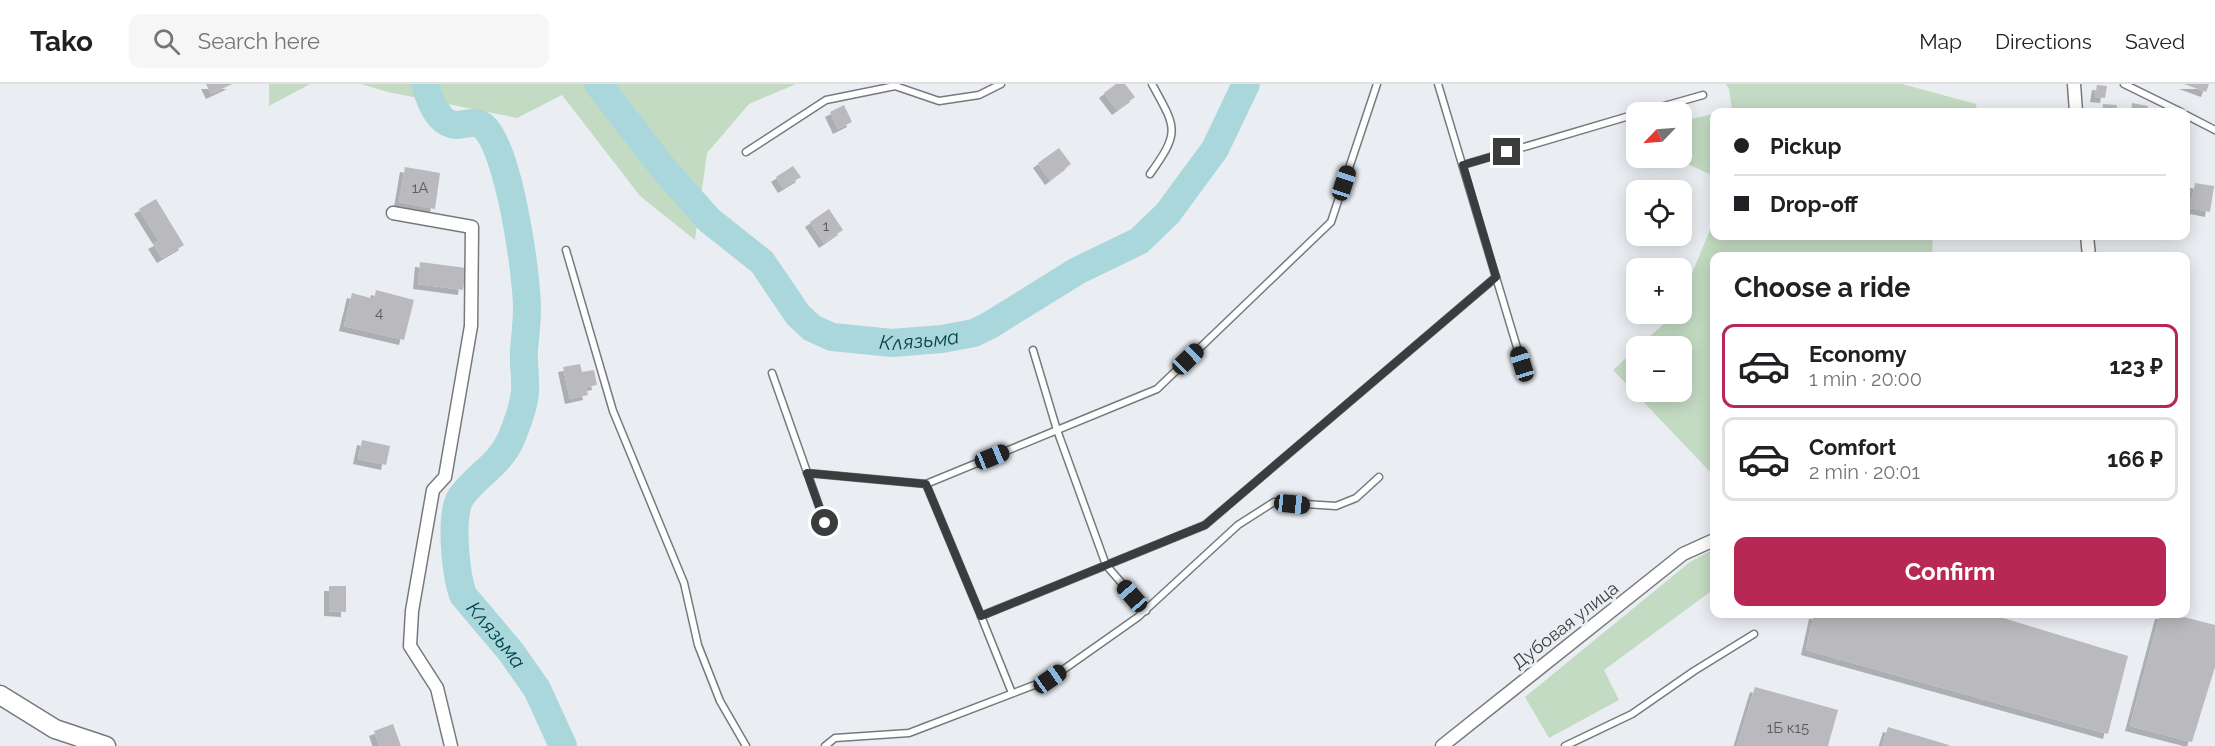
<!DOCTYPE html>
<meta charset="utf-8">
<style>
:root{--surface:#fff;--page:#f6f6f6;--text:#202124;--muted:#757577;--line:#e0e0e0;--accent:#b82854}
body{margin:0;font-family:Raleway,sans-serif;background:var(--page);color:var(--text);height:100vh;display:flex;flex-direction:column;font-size:22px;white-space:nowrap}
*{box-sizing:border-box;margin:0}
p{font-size:20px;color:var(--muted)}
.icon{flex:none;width:33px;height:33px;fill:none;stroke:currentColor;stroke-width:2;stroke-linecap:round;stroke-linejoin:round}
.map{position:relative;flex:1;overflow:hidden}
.drawer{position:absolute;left:1710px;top:168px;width:480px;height:366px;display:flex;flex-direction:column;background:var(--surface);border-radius:12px;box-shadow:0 3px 15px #0003}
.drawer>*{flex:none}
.guide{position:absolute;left:1710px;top:24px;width:480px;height:132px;border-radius:12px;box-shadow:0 3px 15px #0003;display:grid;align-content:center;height:132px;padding:0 24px;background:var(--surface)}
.needle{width:39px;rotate:245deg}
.fabs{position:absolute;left:1626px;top:18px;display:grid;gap:12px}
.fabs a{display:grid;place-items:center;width:66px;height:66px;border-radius:12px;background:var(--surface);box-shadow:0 3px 15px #0003;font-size:30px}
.end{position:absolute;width:27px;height:27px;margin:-14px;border:8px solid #3b3c3e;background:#fff;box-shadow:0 0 0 3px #fff}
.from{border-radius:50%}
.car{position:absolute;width:18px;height:36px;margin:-18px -9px;border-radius:8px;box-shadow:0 0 4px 2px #0007;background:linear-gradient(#222 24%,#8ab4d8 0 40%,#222 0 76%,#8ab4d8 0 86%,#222 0)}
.guide b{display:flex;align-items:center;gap:21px;height:57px;font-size:22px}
.guide b+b{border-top:2px solid var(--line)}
.guide i{width:15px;height:15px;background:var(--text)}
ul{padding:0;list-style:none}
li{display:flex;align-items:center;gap:18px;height:84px;margin:0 12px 9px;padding:0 12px;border:3px solid var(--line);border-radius:12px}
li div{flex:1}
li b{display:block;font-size:22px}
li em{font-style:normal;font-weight:700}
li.on{border-color:var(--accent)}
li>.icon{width:54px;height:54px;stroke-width:1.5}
h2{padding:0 24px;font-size:27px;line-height:72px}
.action{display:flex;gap:12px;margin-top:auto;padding:12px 24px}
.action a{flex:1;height:69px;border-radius:12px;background:var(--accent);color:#fff;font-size:24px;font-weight:700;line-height:69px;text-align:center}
header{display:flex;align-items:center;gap:36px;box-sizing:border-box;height:84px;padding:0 30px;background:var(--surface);border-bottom:2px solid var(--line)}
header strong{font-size:28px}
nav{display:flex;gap:33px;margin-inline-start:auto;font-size:21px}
.search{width:420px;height:54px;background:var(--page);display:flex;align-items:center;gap:15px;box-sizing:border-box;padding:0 21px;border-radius:12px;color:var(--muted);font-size:22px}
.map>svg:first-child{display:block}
.green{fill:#c4dbc3}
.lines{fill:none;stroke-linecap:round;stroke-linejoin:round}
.river{stroke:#aad7db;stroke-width:28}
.building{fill:#bab9bd;filter:url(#shadow)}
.lane-casing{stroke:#767a7d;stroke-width:9}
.street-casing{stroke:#767a7d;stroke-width:15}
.secondary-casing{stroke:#767a7d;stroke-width:21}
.lane{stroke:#fff;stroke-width:6}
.street{stroke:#fff;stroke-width:12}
.secondary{stroke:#fff;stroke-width:18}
.route{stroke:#3b3c3e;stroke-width:8}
.labels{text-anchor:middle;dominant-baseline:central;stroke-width:6;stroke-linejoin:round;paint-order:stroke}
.number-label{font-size:15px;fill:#5b5b5e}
.street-label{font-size:18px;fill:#3b3c3e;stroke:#eaeef2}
.water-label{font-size:20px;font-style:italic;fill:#00454a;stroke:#eaeef2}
</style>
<header>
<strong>Tako</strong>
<div class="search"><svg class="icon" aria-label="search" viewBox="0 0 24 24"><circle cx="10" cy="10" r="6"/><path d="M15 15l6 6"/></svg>Search here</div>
<nav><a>Map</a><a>Directions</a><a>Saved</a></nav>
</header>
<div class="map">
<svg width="2215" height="662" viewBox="0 0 2215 662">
<defs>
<filter id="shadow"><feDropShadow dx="-5" dy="5" stdDeviation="0" flood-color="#0004"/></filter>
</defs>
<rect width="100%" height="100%" fill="#eaeef2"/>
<!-- green -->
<g class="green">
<polygon points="269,0 310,0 269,22"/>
<polygon points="361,0 796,0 749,20 707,69 695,156 640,112 562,11 517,34 388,8"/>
<polygon points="1726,0 1902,0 1976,20 1977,28 1723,28 1732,26 1729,5"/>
<polygon points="1714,30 1714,92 1681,77 1681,74 1682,37"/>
<polygon points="1714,136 1714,152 1933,152 1932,172 1714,172 1714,392 1613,286 1636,265 1636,308 1682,308 1682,262 1639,262 1675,230 1682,230 1682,214"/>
<polygon points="1714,465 1714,505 1604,586 1619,616 1549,654 1525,613 1690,478"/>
</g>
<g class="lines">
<!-- river -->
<g class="river">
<path id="s1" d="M425,0C429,15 438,40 456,41C465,41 475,36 483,42C509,63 527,191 527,225C527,239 525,253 524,266C523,280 526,293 525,307C524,323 517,340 511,355C499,382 476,391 461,413C449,430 456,491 463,511L511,568L537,605L563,662"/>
<path id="s2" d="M598,0L663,84L709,136L762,178L798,231L812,244L832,253L892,259L942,255L974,249L990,241L1077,187L1139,157L1168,129L1215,65L1246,0"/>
</g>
</g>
<!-- building -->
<g class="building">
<polygon points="206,0 232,0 211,10"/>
<polygon points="1116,0 1125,0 1135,13 1117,26 1104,9"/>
<polygon points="2184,0 2209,0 2206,8"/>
<polygon points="2097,1 2107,2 2105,14 2095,13"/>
<polygon points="2132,19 2148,22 2146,28 2131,28"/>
<polygon points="2103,20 2117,21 2116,28 2102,28"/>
<polygon points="844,21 852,38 838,45 830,28"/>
<polygon points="1059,64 1071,80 1050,96 1038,79"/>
<polygon points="793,82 801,93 783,104 776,93"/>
<polygon points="405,83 440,89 435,125 399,118"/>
<polygon points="2195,99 2214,102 2210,128 2190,124"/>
<polygon points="156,115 184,161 162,174 153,160 159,157 139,125"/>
<polygon points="829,125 843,146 824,159 810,138"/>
<polygon points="420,178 466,184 463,206 418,200"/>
<polygon points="376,206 414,216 404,256 344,242 352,209 374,215"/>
<polygon points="580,280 582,288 594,286 597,301 586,303 588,311 570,315 563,283"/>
<polygon points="362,356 390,362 386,381 358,375"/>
<polygon points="329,502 346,502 346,528 329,527"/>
<polygon points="1814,530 1990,530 2128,572 2108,650 1806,566"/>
<polygon points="2160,530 2172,530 2215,541 2215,583 2192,658 2130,642"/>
<polygon points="1755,603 1838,626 1828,662 1737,662"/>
<polygon points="393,640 401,662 379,662 374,647"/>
<polygon points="1888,643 1949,661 1949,662 1882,662"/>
</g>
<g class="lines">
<defs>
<g id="lane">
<polyline points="1438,0 1522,280"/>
<polyline points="2124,0 2181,28"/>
<polyline points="1643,28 1703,11"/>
<polyline points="2186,31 2215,46"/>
<polyline points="746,68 826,16 895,2 939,17 979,11 1001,0"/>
<polyline points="1463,81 1636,30"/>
<path d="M1150,90C1181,47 1176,44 1152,0"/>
<polyline points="566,166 613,327 684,499 698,561 720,617 746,662"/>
<polyline points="1033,266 1057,346 1106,481 1146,527"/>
<polyline points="772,289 825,439"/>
<polyline points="807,389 926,400 1157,305 1331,138 1377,0"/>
<polyline points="926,400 981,532 1205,441 1496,193"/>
<polyline points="981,532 1012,609"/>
<polyline points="825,662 835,654 909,649 1050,595 1138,533 1238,441 1274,418 1336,422 1356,414 1379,393"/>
<polyline points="1565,662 1632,630 1694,587 1754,550"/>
</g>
<g id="street">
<polyline points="2074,0 2076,28"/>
<polyline points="393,129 472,143 471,242 445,393 433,406 412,527 410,562 437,604 451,662"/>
<polyline points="2087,152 2089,172"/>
<polyline points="1442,662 1683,470 1714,456"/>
</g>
<polyline id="secondary" points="0,611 55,645 106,662"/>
</defs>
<!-- lane casing -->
<use href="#lane" class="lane-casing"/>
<!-- street casing -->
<use href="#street" class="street-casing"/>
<!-- secondary casing -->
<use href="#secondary" class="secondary-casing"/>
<!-- lane -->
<use href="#lane" class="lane"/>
<!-- street -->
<use href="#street" class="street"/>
<!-- secondary -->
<use href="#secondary" class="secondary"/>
</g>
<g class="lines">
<!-- route -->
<polyline class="route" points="825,439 807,389 926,400 981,532 1205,441 1496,193 1463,81 1507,68"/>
</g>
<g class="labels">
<!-- number labels -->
<g class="number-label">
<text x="420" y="104">1А</text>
<text x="826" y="142">1</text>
<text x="379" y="229">4</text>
<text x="1788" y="644">1Б к15</text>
</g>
<!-- street labels -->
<g class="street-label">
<text transform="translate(1565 541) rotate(-38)">Дубовая улица</text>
</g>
<!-- water labels -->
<g class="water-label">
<text stroke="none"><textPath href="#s2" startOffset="436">Клязьма</textPath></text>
<text stroke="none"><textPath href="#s1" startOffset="634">Клязьма</textPath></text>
</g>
</g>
</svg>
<div class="fabs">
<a><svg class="needle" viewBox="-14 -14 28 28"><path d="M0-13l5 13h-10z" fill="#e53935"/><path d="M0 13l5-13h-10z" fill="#757577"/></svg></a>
<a><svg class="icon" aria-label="locate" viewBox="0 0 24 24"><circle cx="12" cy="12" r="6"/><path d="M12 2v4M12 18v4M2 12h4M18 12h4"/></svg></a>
<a>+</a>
<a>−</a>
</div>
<i class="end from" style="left:825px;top:439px"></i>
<i class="end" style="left:1507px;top:68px"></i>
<i class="car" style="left:1344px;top:99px;rotate:18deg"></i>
<i class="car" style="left:1188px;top:275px;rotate:46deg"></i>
<i class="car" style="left:1522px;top:280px;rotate:343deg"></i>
<i class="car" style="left:992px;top:373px;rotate:68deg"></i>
<i class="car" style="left:1292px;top:420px;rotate:96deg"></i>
<i class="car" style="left:1132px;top:512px;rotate:319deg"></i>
<i class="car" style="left:1050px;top:595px;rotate:55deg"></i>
<div class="guide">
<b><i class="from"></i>Pickup</b>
<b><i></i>Drop-off</b>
</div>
<section class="drawer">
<h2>Choose a ride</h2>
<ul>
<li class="on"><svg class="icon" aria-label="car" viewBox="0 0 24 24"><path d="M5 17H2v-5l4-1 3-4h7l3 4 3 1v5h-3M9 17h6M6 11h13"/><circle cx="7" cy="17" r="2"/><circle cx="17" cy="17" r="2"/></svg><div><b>Economy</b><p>1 min · 20:00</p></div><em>123 ₽</em></li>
<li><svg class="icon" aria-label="car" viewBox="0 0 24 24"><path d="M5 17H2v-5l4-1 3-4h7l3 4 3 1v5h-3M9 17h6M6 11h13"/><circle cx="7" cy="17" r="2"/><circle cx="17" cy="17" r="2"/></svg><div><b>Comfort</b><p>2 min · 20:01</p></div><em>166 ₽</em></li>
</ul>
<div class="action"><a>Confirm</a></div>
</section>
</div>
